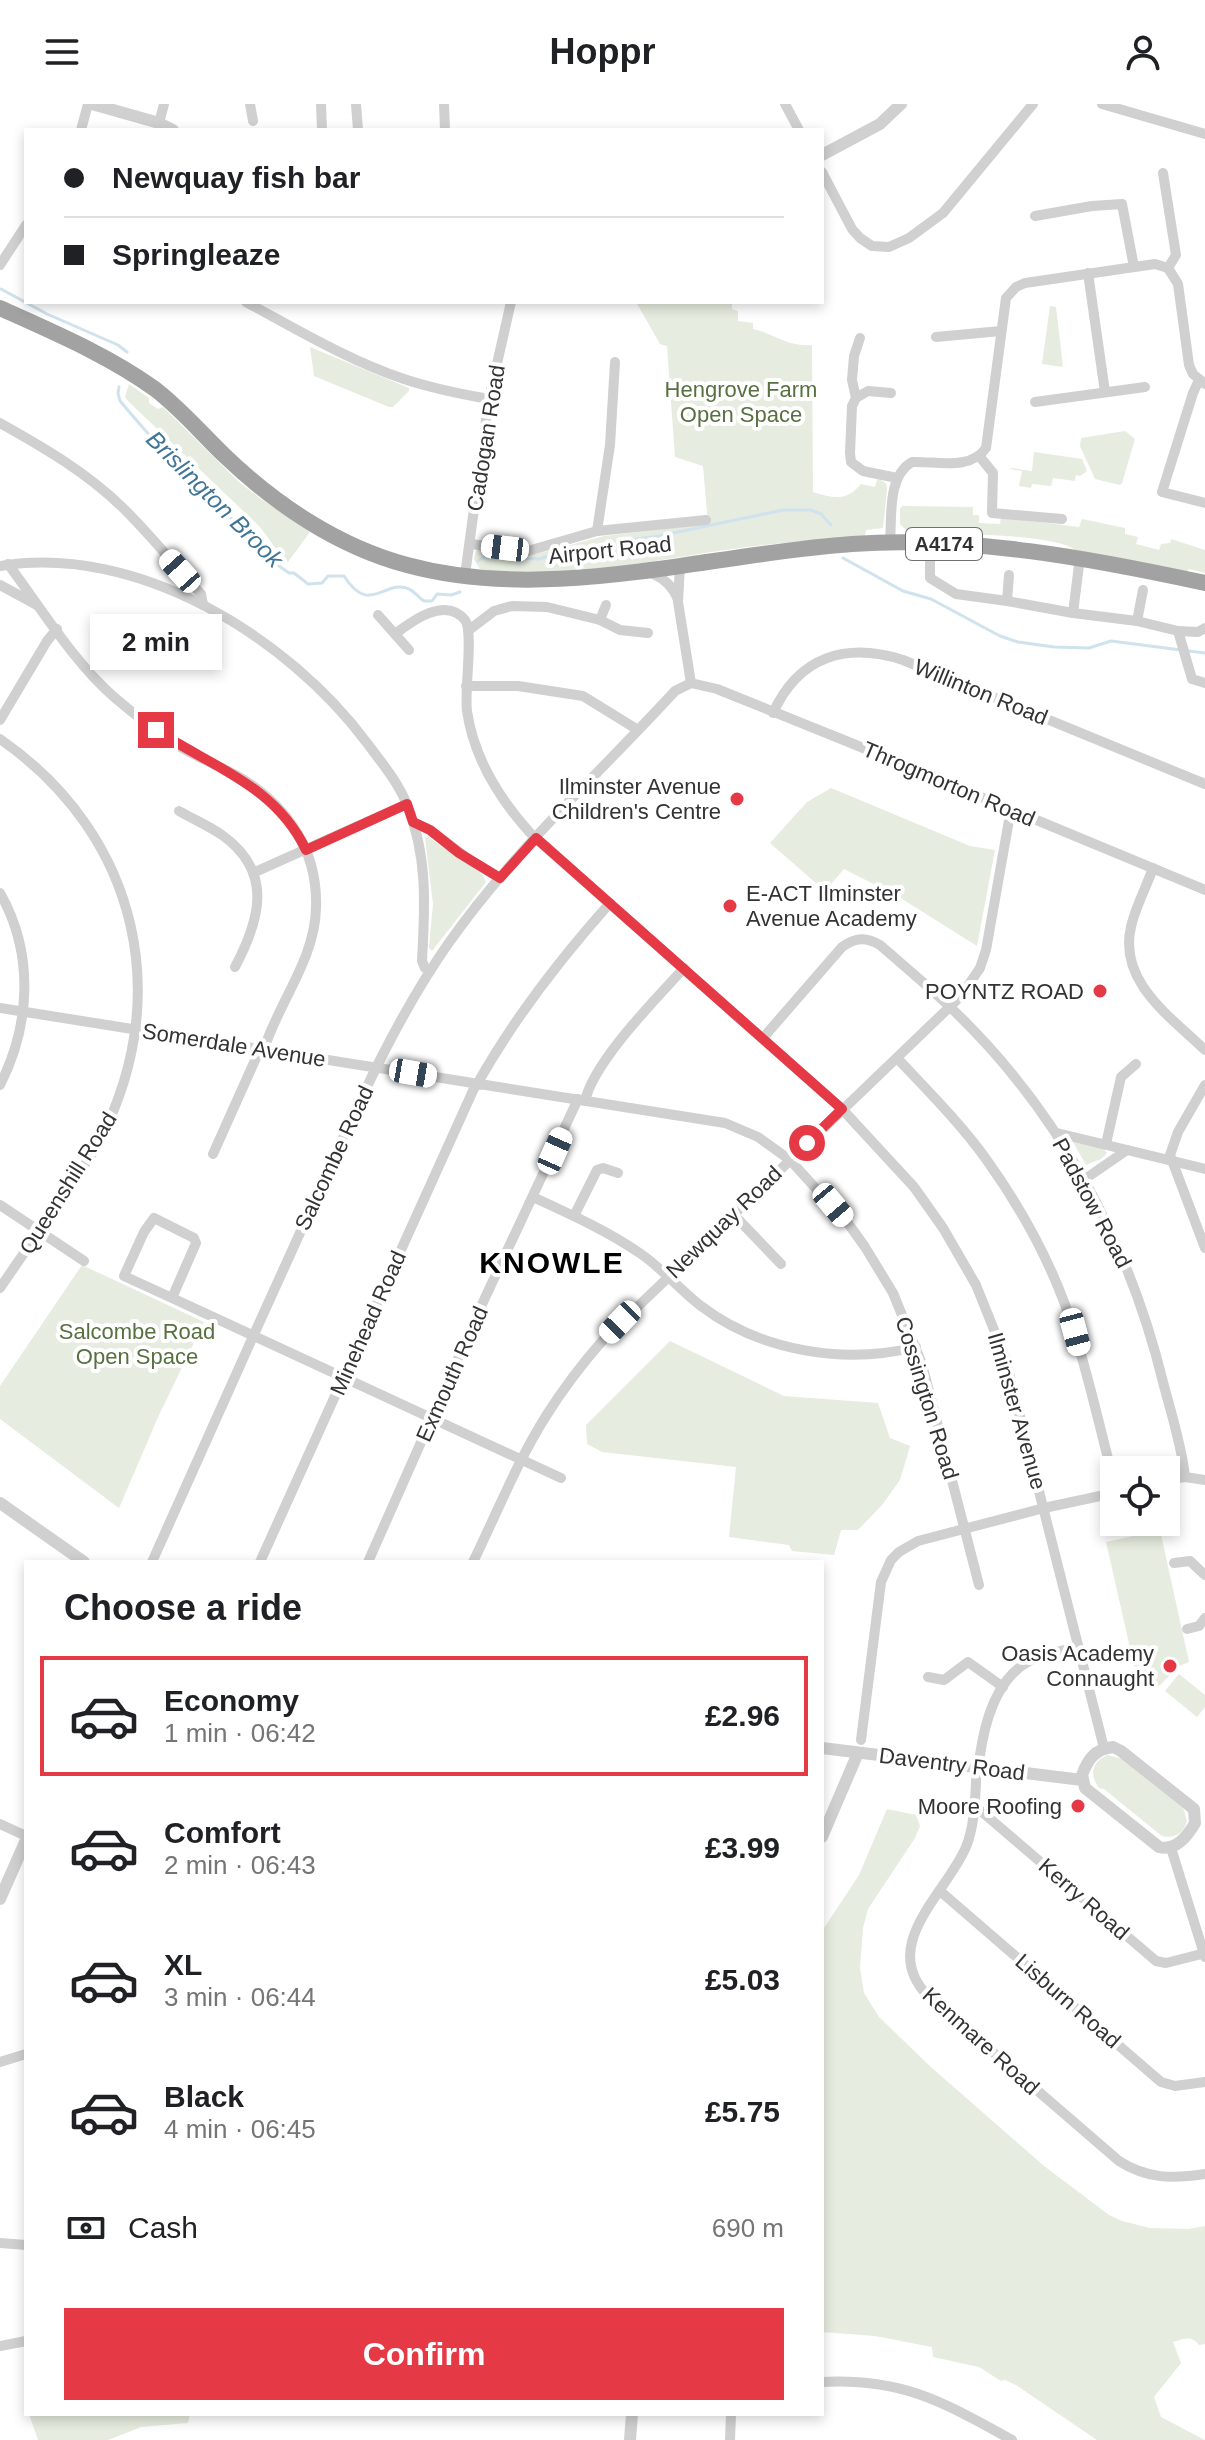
<!DOCTYPE html>
<meta charset="utf-8">
<style>
:root{--surface:#fff;--page:#f2f2f2;--text:#202124;--muted:#757577;--line:#e0e0e0;--accent:#e63946}
body{margin:0;font-family:Arial,sans-serif;background:var(--page);color:var(--text);height:100vh;display:flex;flex-direction:column;font-size:30px;white-space:nowrap}
*{box-sizing:border-box;margin:0}
p{font-size:26px;color:var(--muted)}
.icon{flex:none;width:44px;height:44px;fill:none;stroke:currentColor;stroke-width:2;stroke-linecap:round;stroke-linejoin:round}
.map{position:relative;flex:1;overflow:hidden}
.drawer{position:absolute;left:24px;top:1456px;width:800px;height:856px;display:flex;flex-direction:column;background:var(--surface);border-radius:0px;box-shadow:0 4px 12px #0003}
.drawer>*{flex:none}
.guide{position:absolute;left:24px;top:24px;width:800px;height:176px;border-radius:0px;box-shadow:0 4px 12px #0003;display:grid;align-content:center;height:176px;padding:0 40px;background:var(--surface)}
.tools{position:absolute;left:1100px;top:1352px;display:grid;gap:16px}
.tools a{display:grid;place-items:center;width:80px;height:80px;border-radius:0px;background:var(--surface);box-shadow:0 4px 12px #0003;font-size:40px}
.end{position:absolute;width:36px;height:36px;margin:-18px;border:10px solid #e63946;background:#fff;box-shadow:0 0 0 4px #fff}
.from{border-radius:50%}
.bubble{position:absolute;height:56px;border-radius:0px;background:var(--surface);box-shadow:0 4px 12px #0003;font-size:26px;font-weight:800;line-height:56px;text-align:center}
.car{position:absolute;width:24px;height:48px;margin:-24px -12px;border-radius:10px;box-shadow:0 0 6px 2px #0007;background:linear-gradient(#fff 24%,#345 0 40%,#fff 0 76%,#345 0 86%,#fff 0)}
.guide b{display:flex;align-items:center;gap:28px;height:76px;font-size:30px}
.guide b+b{border-top:2px solid var(--line)}
.guide i{width:20px;height:20px;background:var(--text)}
ul{padding:0;list-style:none}
li{display:flex;align-items:center;gap:24px;height:120px;margin:0 16px 12px;padding:0 24px;border:4px solid transparent;border-radius:0px}
li div{flex:1}
li b{display:block;font-size:30px}
li em{font-style:normal;font-weight:800}
li.on{border-color:var(--accent)}
li>.icon{width:72px;height:72px;stroke-width:1.5}
h2{padding:0 40px;font-size:36px;line-height:96px}
.pay{display:flex;align-items:center;gap:20px;height:88px;padding:0 40px;font-size:30px}
.pay p{margin-inline-start:auto}
.button{display:flex;gap:16px;margin-top:auto;padding:16px 40px}
.button a{flex:1;height:92px;border-radius:0px;background:var(--accent);color:#fff;font-size:32px;font-weight:800;line-height:92px;text-align:center}
header{display:flex;justify-content:space-between;align-items:center;height:104px;padding:0 40px;background:var(--surface);font-size:36px;font-weight:800}
.map>svg:first-child{display:block}
.green{fill:#e6ecdf}
.lines{fill:none;stroke-linecap:round;stroke-linejoin:round}
.stream{stroke:#cfe2ee;stroke-width:3}
.minor{stroke:#d0d0d0;stroke-width:10}
.tertiary{stroke:#d0d0d0;stroke-width:12}
.trunk{stroke:#a2a2a2;stroke-width:16}
.route{stroke:#e63946;stroke-width:10}
.poi-dot{fill:#e63946;stroke:#fff;stroke-width:3}
.labels{text-anchor:middle;dominant-baseline:central;stroke-width:8;stroke-linejoin:round;paint-order:stroke}
.shield{fill:#fff;stroke:#707070;stroke-width:2}
.shield-label{font-size:20px;font-weight:bold;fill:#333}
.park-label{font-size:22px;fill:#56703f;stroke:#fff}
.street-label{font-size:22px;fill:#333;stroke:#fff}
.poi-label{font-size:22px;fill:#333;stroke:#fff;text-anchor:end}
.water-label{font-size:24px;font-style:italic;fill:#3f7597;stroke:#fff}
.district-label{font-size:30px;font-weight:bold;letter-spacing:2px;fill:#000;stroke:#fff}
</style>
<header><svg class="icon" aria-label="menu" viewBox="0 0 24 24"><path d="M4 6h16M4 12h16M4 18h16"/></svg>Hoppr<svg class="icon" aria-label="person" viewBox="0 0 24 24"><circle cx="12" cy="8" r="4"/><path d="M4 21q1-7 8-7t8 7"/></svg></header>
<div class="map">
<svg width="1205" height="2336" viewBox="0 0 1205 2336">
<rect width="100%" height="100%" fill="#fff"/>
<!-- green -->
<g class="green">
<path d="M636,198H732V205L738,207V217L753,219V225C776,230 786,243 812,241L813,388C833,394 846,398 861,380L875,383L877,375C884,377 887,378 887,386L883,424L866,426L865,432C805,436 746,442 687,452C623,461 543,479 480,465L474,455L476,447L479,445L536,450L604,432L708,420L703,362L675,353L667,242L660,240Z"/>
<polygon points="1050,202 1056,203 1063,263 1042,260"/>
<polygon points="310,243 409,284 409,287 393,303 389,303 314,272"/>
<polygon points="129,280 149,294 149,299 158,305 163,303 239,378 261,395 310,428 288,458 280,450 260,423 128,297 125,293"/>
<polygon points="1125,327 1135,335 1122,379 1120,381 1095,375 1080,342 1081,334"/>
<polygon points="1034,348 1082,355 1087,367 1080,372 1076,371 1075,377 1053,374 1051,382 1032,380 1031,384 1019,382 1022,367 1010,365 1011,364 1032,367"/>
<path d="M902,402L973,403V411H979V419L1000,420L1001,413L1079,423L1082,415L1125,424V430L1138,433L1136,440L1159,446L1161,440L1170,439L1171,435L1205,446V469L1189,465L1187,468L1075,446C1055,429 939,430 907,427L900,420V405Z"/>
<polygon points="831,684 970,742 995,746 977,842 899,793 844,765 825,787 770,739 807,698"/>
<polygon points="427,732 482,770 486,778 432,847 429,844 433,800 425,734"/>
<polygon points="1073,1038 1103,1044 1107,1049 1101,1055 1086,1061"/>
<polygon points="82,1161 204,1218 159,1311 119,1404 0,1315 0,1282"/>
<polygon points="670,1237 784,1292 878,1299 890,1334 910,1342 900,1376 882,1401 858,1426 841,1426 834,1451 792,1447 789,1441 729,1433 736,1363 602,1348 587,1340 586,1321"/>
<polygon points="1160,1426 1189,1558 1179,1562 1158,1583 1135,1566 1106,1438"/>
<polygon points="1179,1570 1205,1591 1205,1603 1197,1613 1165,1587"/>
<path d="M1108,1651L1122,1655L1183,1704L1187,1717C1183,1730 1174,1735 1162,1732L1104,1685L1099,1684C1089,1671 1092,1657 1108,1651Z"/>
<path d="M887,1705L916,1711L920,1722L915,1734L868,1805L863,1824L860,1864L864,1889L879,1913L932,1964L1044,2062L1109,2111L1122,2117L1150,2124L1189,2125L1205,2122V2240L1199,2241C1191,2231 1184,2235 1173,2238L1181,2259L1154,2293L1161,2313L1205,2336H1097L1016,2281L1005,2276L1001,2277L979,2263L933,2253L932,2243L875,2232L822,2228V1827L859,1771Z"/>
<polygon points="29,2310 190,2310 188,2319 141,2323 108,2336 38,2336"/>
</g>
<g class="lines">
<!-- stream -->
<g class="stream">
<polyline points="1,185 47,210 118,241 127,248"/>
<path d="M119,283L118,289L120,297L144,325L195,380L218,397L235,419L263,442L279,462L289,469H294L308,480L322,479L328,472H344C370,513 385,474 409,485C414,487 419,494 424,497H432L437,490L451,491L460,488"/>
<polyline points="843,454 903,487 931,495 1000,532 1018,538 1054,543 1089,544 1111,537 1181,546"/>
<polyline points="478,457 484,453 540,455 554,450 579,453 593,450 623,437 659,432 783,406 811,406 821,410 831,421"/>
<polyline points="1189,547 1205,549"/>
</g>
<!-- minor -->
<g class="minor">
<polyline points="250,0 253,17"/>
<polyline points="321,0 322,26"/>
<polyline points="356,0 358,26"/>
<polyline points="444,0 445,26"/>
<polyline points="785,0 799,26"/>
<polyline points="1102,0 1205,30"/>
<polyline points="159,19 164,0"/>
<polyline points="81,26 88,0"/>
<polyline points="822,68 852,125 860,134 872,142 889,143 909,134 943,109 1033,0"/>
<polyline points="1163,69 1176,151 1168,164 1178,180 1189,261 1193,270 1205,280"/>
<polyline points="1035,112 1092,102 1122,100 1134,163"/>
<polyline points="0,161 26,121"/>
<polyline points="1088,169 1105,288"/>
<path d="M246,198C298,226 348,256 404,275C431,284 460,290 489,295"/>
<polyline points="936,233 1001,227"/>
<polyline points="860,234 854,252 852,276 856,294 852,302 850,349 851,358 863,367 897,374"/>
<polyline points="1199,276 1193,289 1162,388 1205,399"/>
<polyline points="856,294 868,287 891,289"/>
<polyline points="1035,298 1145,283"/>
<path d="M0,319C43,343 86,368 122,403C150,430 174,461 201,490L203,501"/>
<polyline points="980,353 993,369 992,409 1062,415"/>
<polyline points="597,427 610,341 615,258"/>
<path d="M890,439C892,414 887,372 912,358C937,357 970,367 986,344L1006,194L1016,183L1025,179L1155,160L1168,164"/>
<polyline points="470,440 528,447 597,427 706,416"/>
<polyline points="1080,453 1073,509 1137,517 1178,527 1198,528 1205,524"/>
<polyline points="930,454 930,474 956,490 1007,497 1073,509"/>
<path d="M8,460C41,504 73,557 114,593C135,611 158,629 182,644C201,655 222,663 241,674C289,703 318,748 316,804C315,855 279,898 264,945"/>
<polyline points="680,461 678,498 691,579"/>
<path d="M0,462C137,439 288,533 367,639C381,658 399,679 407,701C428,752 425,803 422,857L425,864L430,867"/>
<path d="M651,469C664,474 673,482 678,496"/>
<polyline points="465,471 489,295 511,198"/>
<polyline points="0,481 37,501"/>
<polyline points="1007,497 1009,471"/>
<polyline points="378,511 409,546"/>
<polyline points="600,516 606,501"/>
<polyline points="1137,517 1143,486"/>
<polyline points="469,526 494,507 512,502 547,503 600,516 620,526 648,529"/>
<polyline points="1178,527 1192,575 1205,579"/>
<path d="M395,530C412,517 445,492 465,516C474,528 464,588 467,607C474,655 500,696 532,731L842,1005L914,1083L943,1124L976,1181L1005,1253L1104,1644"/>
<polyline points="691,579 717,585 851,639 1205,786"/>
<polyline points="466,582 518,582 583,592 638,626"/>
<path d="M773,609C799,552 846,538 903,556L1205,680"/>
<polyline points="0,616 47,537 57,525"/>
<path d="M0,635C140,732 177,899 94,1047L0,1184"/>
<path d="M179,707C193,715 209,722 222,731C274,768 260,816 235,863"/>
<polyline points="413,718 430,726 471,757 500,774"/>
<path d="M1153,764C1146,784 1135,804 1131,823C1118,878 1171,913 1205,946"/>
<polyline points="253,769 407,700"/>
<path d="M0,789C34,849 31,920 0,981"/>
<polyline points="0,904 725,1019 758,1033 790,1056 850,1122 865,1143 893,1189 922,1260 979,1481"/>
<path d="M763,934L842,843C856,833 866,833 880,841C903,861 927,881 949,902C1057,1004 1128,1135 1163,1278C1171,1309 1182,1342 1185,1373"/>
<path d="M897,954C928,987 960,1019 986,1055C1024,1108 1056,1168 1075,1230C1090,1278 1101,1329 1114,1378"/>
<path d="M480,981V975C517,910 561,854 610,799"/>
<polyline points="1205,981 1178,1028 1170,1051 1205,1144"/>
<path d="M585,997C594,957 656,895 684,864"/>
<polyline points="1057,1029 1205,1065"/>
<polyline points="1106,1040 1121,973 1136,960"/>
<polyline points="213,1050 260,945"/>
<polyline points="1085,1075 1127,1046"/>
<path d="M533,1093C570,1110 608,1127 641,1150C663,1165 680,1186 701,1202C760,1247 844,1261 916,1243"/>
<polyline points="0,1101 84,1157"/>
<polyline points="733,1110 781,1160"/>
<polyline points="574,1112 597,1066 603,1064 618,1069"/>
<polyline points="172,1194 124,1172 144,1128 154,1114 194,1134 196,1139 172,1194 561,1374"/>
<polyline points="1166,1376 1185,1373 1205,1376"/>
<path d="M152,1458C204,1342 256,1225 309,1109C351,1017 390,923 448,840C513,747 599,670 675,587L691,579"/>
<polyline points="260,1458 476,980"/>
<polyline points="368,1458 484,1196 578,995"/>
<path d="M473,1458C497,1409 517,1358 546,1312C563,1285 582,1260 603,1236L961,892L980,864L986,846L1011,705"/>
<polyline points="1174,1459 1190,1457 1205,1471"/>
<polyline points="1187,1525 1199,1522 1205,1514"/>
<polyline points="928,1573 944,1576 968,1558 1003,1583"/>
<polyline points="861,1636 881,1478 891,1456 899,1448 918,1437 1044,1404 1114,1389"/>
<path d="M980,1651C985,1617 996,1575 1029,1557C1044,1549 1062,1547 1079,1543"/>
<path d="M977,1662C975,1688 976,1718 966,1743C946,1790 878,1841 928,1892L1119,2057C1147,2075 1173,2075 1205,2070"/>
<polyline points="974,1701 1156,1857 1166,1859 1205,1849"/>
<polyline points="0,1720 26,1732"/>
<polyline points="1171,1744 1205,1853"/>
<polyline points="940,1787 1161,1978 1175,1982 1205,1978"/>
<polyline points="0,1958 26,1950"/>
<polyline points="0,2139 26,2141"/>
<polyline points="0,2242 26,2237"/>
<path d="M822,2278C903,2274 943,2298 1012,2336"/>
<polyline points="730,2336 731,2310"/>
</g>
<!-- tertiary -->
<g class="tertiary">
<polyline points="92,0 159,19 173,26"/>
<polyline points="822,51 880,20 901,0"/>
<polyline points="0,1399 84,1458"/>
<path d="M1113,1643L1121,1647L1194,1705L1195,1719C1187,1733 1176,1747 1159,1743L1085,1684L1082,1671C1088,1655 1095,1645 1113,1643Z"/>
<polyline points="822,1644 1082,1676"/>
<polyline points="822,1733 858,1649"/>
<polyline points="0,1795 26,1736"/>
<polyline points="630,2336 632,2310"/>
</g>
<!-- trunk -->
<path class="trunk" d="M0,204C53,228 108,251 155,285C181,305 202,330 225,352C276,401 339,443 407,461C551,500 706,450 852,440C971,432 1089,454 1205,479"/>
</g>
<g class="lines">
<!-- route -->
<path class="route" d="M156,626C212,663 275,681 306,746L407,700L413,718L430,726L459,749L500,774L536,734L842,1005L807,1039"/>
</g>
<!-- markers -->
<g class="poi-dot">
<circle cx="737" cy="695" r="8"/>
<circle cx="730" cy="802" r="8"/>
<circle cx="1100" cy="887" r="8"/>
<circle cx="1170" cy="1562" r="8"/>
<circle cx="1078" cy="1702" r="8"/>
</g>
<g class="labels">
<!-- shield labels -->
<rect class="shield" x="906" y="424" width="76" height="32" rx="6"/>
<g class="shield-label">
<text x="944" y="440">A4174</text>
</g>
<!-- park labels -->
<g class="park-label">
<text x="741" y="285">Hengrove Farm<tspan x="741" dy="25">Open Space</tspan></text>
<text x="137" y="1227">Salcombe Road<tspan x="137" dy="25">Open Space</tspan></text>
</g>
<!-- street labels -->
<g class="street-label">
<text transform="translate(486 334) rotate(-81)">Cadogan Road</text>
<text transform="translate(610 446) rotate(-6)">Airport Road</text>
<text transform="translate(981 588) rotate(22)">Willinton Road</text>
<text transform="translate(949 680) rotate(23)">Throgmorton Road</text>
<text transform="translate(234 941) rotate(9)">Somerdale Avenue</text>
<text transform="translate(334 1054) rotate(-65)">Salcombe Road</text>
<text transform="translate(68 1079) rotate(-58)">Queenshill Road</text>
<text transform="translate(1092 1099) rotate(62)">Padstow Road</text>
<text transform="translate(724 1118) rotate(-44)">Newquay Road</text>
<text transform="translate(368 1219) rotate(-66)">Minehead Road</text>
<text transform="translate(452 1270) rotate(-66)">Exmouth Road</text>
<text transform="translate(927 1294) rotate(73)">Cossington Road</text>
<text transform="translate(1017 1307) rotate(74)">Ilminster Avenue</text>
<text transform="translate(952 1660) rotate(7)">Daventry Road</text>
<text transform="translate(1084 1795) rotate(41)">Kerry Road</text>
<text transform="translate(1068 1897) rotate(41)">Lisburn Road</text>
<text transform="translate(981 1937) rotate(42)">Kenmare Road</text>
</g>
<!-- poi labels -->
<g class="poi-label">
<text x="721" y="682">Ilminster Avenue<tspan x="721" dy="25">Children's Centre</tspan></text>
<text x="746" y="789" text-anchor="start">E-ACT Ilminster<tspan x="746" dy="25">Avenue Academy</tspan></text>
<text x="1084" y="887">POYNTZ ROAD</text>
<text x="1154" y="1549">Oasis Academy<tspan x="1154" dy="25">Connaught</tspan></text>
<text x="1062" y="1702">Moore Roofing</text>
</g>
<!-- water labels -->
<g class="water-label">
<text transform="translate(215 395) rotate(45)">Brislington Brook</text>
</g>
<!-- district labels -->
<g class="district-label">
<text x="552" y="1158">KNOWLE</text>
</g>
</g>
</svg>
<div class="tools">
<a><svg class="icon" aria-label="locate" viewBox="0 0 24 24"><circle cx="12" cy="12" r="6"/><path d="M12 2v4M12 18v4M2 12h4M18 12h4"/></svg></a>
</div>
<i class="end from" style="left:807px;top:1039px"></i>
<i class="end" style="left:156px;top:626px"></i>
<div class="bubble" style="left:90px;top:510px;width:132px">2 min</div>
<i class="car" style="left:505px;top:444px;rotate:277deg"></i>
<i class="car" style="left:180px;top:467px;rotate:318deg"></i>
<i class="car" style="left:413px;top:969px;rotate:100deg"></i>
<i class="car" style="left:555px;top:1047px;rotate:24deg"></i>
<i class="car" style="left:833px;top:1101px;rotate:140deg"></i>
<i class="car" style="left:620px;top:1218px;rotate:224deg"></i>
<i class="car" style="left:1075px;top:1228px;rotate:165deg"></i>
<div class="guide">
<b><i class="from"></i>Newquay fish bar</b>
<b><i></i>Springleaze</b>
</div>
<section class="drawer">
<h2>Choose a ride</h2>
<ul>
<li class="on"><svg class="icon" aria-label="car" viewBox="0 0 24 24"><path d="M5 17H2v-5l4-1 3-4h7l3 4 3 1v5h-3M9 17h6M6 11h13"/><circle cx="7" cy="17" r="2"/><circle cx="17" cy="17" r="2"/></svg><div><b>Economy</b><p>1 min · 06:42</p></div><em>£2.96</em></li>
<li><svg class="icon" aria-label="car" viewBox="0 0 24 24"><path d="M5 17H2v-5l4-1 3-4h7l3 4 3 1v5h-3M9 17h6M6 11h13"/><circle cx="7" cy="17" r="2"/><circle cx="17" cy="17" r="2"/></svg><div><b>Comfort</b><p>2 min · 06:43</p></div><em>£3.99</em></li>
<li><svg class="icon" aria-label="car" viewBox="0 0 24 24"><path d="M5 17H2v-5l4-1 3-4h7l3 4 3 1v5h-3M9 17h6M6 11h13"/><circle cx="7" cy="17" r="2"/><circle cx="17" cy="17" r="2"/></svg><div><b>XL</b><p>3 min · 06:44</p></div><em>£5.03</em></li>
<li><svg class="icon" aria-label="car" viewBox="0 0 24 24"><path d="M5 17H2v-5l4-1 3-4h7l3 4 3 1v5h-3M9 17h6M6 11h13"/><circle cx="7" cy="17" r="2"/><circle cx="17" cy="17" r="2"/></svg><div><b>Black</b><p>4 min · 06:45</p></div><em>£5.75</em></li>
</ul>
<div class="pay"><svg class="icon" aria-label="cash" viewBox="0 0 24 24"><path d="M3 7h18v10H3z"/><circle cx="12" cy="12" r="2"/></svg>Cash<p>690 m</p></div>
<div class="button"><a>Confirm</a></div>
</section>
</div>
